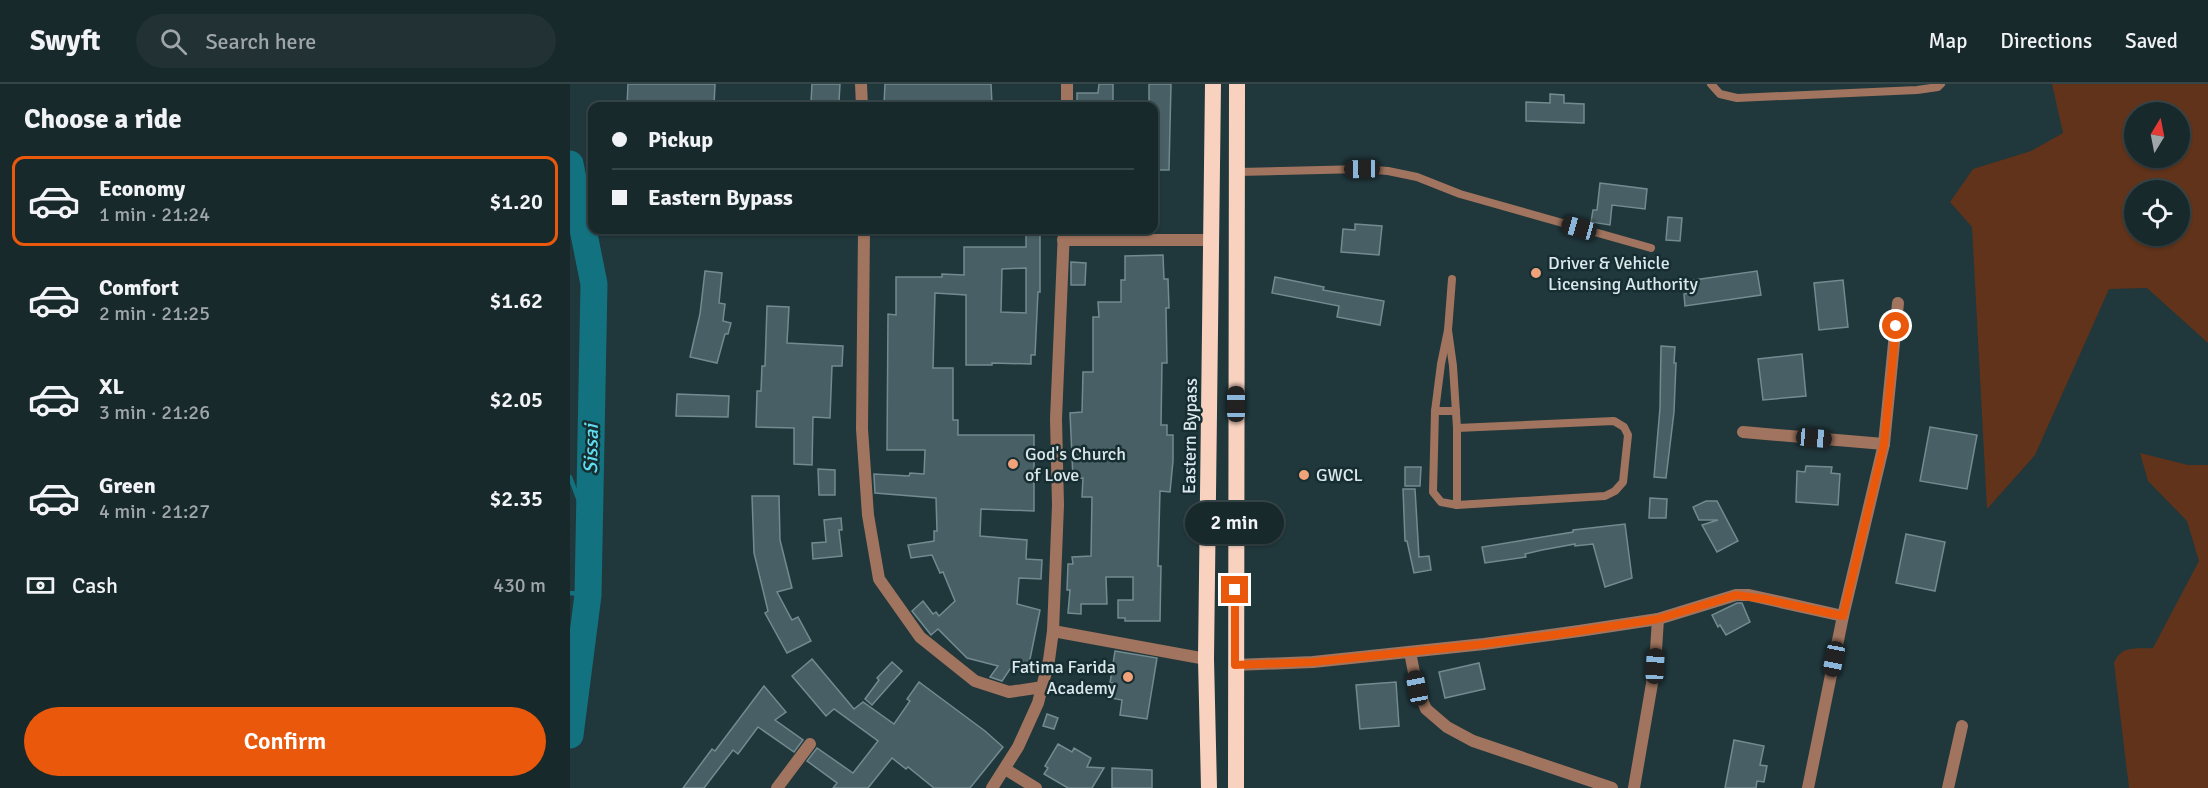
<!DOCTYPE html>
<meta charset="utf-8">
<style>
:root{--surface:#18292c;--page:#213134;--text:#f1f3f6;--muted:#9fa6a9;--line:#364548;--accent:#ea580c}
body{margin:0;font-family:Signika,sans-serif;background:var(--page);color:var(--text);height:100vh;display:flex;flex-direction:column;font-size:22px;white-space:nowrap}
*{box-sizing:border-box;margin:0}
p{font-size:20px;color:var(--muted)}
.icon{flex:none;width:33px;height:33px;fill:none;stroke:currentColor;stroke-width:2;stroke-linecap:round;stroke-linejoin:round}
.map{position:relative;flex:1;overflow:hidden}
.panel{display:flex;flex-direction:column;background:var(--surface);width:570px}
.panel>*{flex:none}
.banner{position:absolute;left:18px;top:18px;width:570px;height:132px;border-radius:12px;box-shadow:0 2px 4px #0004,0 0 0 2px var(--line);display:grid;align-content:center;height:132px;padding:0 24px;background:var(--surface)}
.needle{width:39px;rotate:10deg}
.fabs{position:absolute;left:1554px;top:18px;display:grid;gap:12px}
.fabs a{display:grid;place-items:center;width:66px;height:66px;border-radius:50%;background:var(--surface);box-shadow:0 2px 4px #0004,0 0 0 2px var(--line);font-size:30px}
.end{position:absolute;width:27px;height:27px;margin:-14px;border:8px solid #ea580c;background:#fff;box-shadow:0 0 0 3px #fff}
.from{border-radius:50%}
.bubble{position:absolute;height:42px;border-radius:21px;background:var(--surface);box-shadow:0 2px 4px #0004,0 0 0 2px var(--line);font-size:20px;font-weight:600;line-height:42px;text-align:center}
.car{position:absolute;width:18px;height:36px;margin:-18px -9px;border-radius:8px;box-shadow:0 0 4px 2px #0007;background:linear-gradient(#222 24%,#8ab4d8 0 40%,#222 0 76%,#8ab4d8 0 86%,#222 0)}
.banner b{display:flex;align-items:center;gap:21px;height:57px;font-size:22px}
.banner b+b{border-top:2px solid var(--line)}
.banner i{width:15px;height:15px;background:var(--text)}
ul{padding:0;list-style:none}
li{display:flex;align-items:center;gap:18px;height:90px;margin:0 12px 9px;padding:0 12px;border:3px solid transparent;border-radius:12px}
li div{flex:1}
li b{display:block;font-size:22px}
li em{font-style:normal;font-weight:600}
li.selected{border-color:var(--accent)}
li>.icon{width:54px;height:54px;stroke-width:1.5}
h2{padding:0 24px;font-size:27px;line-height:72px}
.pay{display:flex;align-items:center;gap:15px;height:66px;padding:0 24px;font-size:22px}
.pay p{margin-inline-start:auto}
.button{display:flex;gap:12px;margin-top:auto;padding:12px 24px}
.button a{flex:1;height:69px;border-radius:36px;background:var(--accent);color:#fff;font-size:24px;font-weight:600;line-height:69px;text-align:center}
header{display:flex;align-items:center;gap:36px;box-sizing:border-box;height:84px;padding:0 30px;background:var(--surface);border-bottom:2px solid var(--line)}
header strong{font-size:28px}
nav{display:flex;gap:33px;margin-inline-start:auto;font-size:21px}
.search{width:420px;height:54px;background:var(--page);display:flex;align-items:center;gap:15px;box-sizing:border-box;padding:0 21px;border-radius:33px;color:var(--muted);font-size:22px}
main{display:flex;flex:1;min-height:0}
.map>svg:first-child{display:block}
.green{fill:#60331a;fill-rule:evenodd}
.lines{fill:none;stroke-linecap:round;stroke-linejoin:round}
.stream{stroke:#137280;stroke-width:4.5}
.river{stroke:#137280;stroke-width:27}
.building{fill:#486065;stroke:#728b90;stroke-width:1.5;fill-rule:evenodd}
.service{stroke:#a0745e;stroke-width:8}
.minor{stroke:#a0745e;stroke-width:12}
.trunk{stroke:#f8d2bf;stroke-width:16}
.route{stroke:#ea580c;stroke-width:8}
.poi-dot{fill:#f0a27a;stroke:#162d31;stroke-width:2}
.labels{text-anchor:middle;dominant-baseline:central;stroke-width:5;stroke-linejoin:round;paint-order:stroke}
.poi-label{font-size:18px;fill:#dbe8eb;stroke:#162d31;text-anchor:start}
.street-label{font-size:18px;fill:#dbe8eb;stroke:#162d31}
.water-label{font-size:20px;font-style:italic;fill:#60ddf1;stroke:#162d31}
</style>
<header>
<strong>Swyft</strong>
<div class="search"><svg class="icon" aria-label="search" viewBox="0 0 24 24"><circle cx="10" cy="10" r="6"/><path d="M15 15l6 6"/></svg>Search here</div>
<nav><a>Map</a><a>Directions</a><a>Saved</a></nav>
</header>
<main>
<section class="panel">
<h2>Choose a ride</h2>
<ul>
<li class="selected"><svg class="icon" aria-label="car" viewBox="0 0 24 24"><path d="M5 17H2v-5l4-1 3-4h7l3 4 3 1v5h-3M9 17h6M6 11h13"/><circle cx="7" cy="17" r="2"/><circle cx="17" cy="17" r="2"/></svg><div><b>Economy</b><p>1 min · 21:24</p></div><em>$1.20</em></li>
<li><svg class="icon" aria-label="car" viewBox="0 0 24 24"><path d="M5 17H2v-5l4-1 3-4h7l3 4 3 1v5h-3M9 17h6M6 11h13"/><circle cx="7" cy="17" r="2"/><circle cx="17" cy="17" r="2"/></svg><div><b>Comfort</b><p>2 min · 21:25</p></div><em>$1.62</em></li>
<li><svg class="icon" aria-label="car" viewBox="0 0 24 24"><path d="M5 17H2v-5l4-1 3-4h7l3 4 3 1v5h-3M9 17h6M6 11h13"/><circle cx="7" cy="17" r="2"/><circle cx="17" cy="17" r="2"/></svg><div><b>XL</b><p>3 min · 21:26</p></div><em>$2.05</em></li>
<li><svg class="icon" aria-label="car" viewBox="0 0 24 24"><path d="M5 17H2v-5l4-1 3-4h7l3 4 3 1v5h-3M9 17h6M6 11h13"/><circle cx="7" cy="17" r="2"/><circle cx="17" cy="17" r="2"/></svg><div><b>Green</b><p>4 min · 21:27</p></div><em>$2.35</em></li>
</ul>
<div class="pay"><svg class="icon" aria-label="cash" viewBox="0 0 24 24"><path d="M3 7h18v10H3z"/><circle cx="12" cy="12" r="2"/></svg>Cash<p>430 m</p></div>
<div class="button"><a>Confirm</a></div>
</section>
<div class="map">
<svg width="1638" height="704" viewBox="0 0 1638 704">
<rect width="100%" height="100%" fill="#20373b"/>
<!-- green -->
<g class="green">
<path d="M1482,0H1638V259L1577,204L1539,205L1465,371L1417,425L1402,143L1380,118L1403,85L1461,67L1493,49ZM1564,28H1610V74H1564ZM1564,106H1610V152H1564Z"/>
<path d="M1570,369L1618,381H1638V704H1559L1544,579C1551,561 1566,565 1583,564L1629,477L1617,437L1578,397Z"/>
</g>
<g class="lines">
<!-- stream -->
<g class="stream">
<polyline points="0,393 19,443"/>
<polyline points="0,509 18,511"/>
</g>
<!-- river -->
<polyline class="river" points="0,80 24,200 18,511 0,651"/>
</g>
<!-- building -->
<g class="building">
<polygon points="58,0 145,0 144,22 57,22"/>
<polygon points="242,0 270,0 269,17 257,17 256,19 241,18"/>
<polygon points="315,0 421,0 422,20 314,20"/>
<polygon points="529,0 543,0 543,21 507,21 507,9 528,9"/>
<polygon points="579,0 601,0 599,86 587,86 588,73 584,73 584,21 579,21"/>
<polygon points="980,10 994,11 994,19 1014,20 1014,39 956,37 956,18 980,19"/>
<polygon points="1030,99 1077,105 1075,125 1042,121 1040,141 1021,138 1023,126 1027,126"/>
<polygon points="1098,133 1112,134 1110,157 1096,156"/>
<polygon points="785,140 812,142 809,171 771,168 773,145 785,146"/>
<path d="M456,150H470V208H468L465,271H461V280L422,279V281H396V211L365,209L363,284H383V336H388V351H464V427L411,425L410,452L457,456L456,475L472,476L471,495L449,494L447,520L470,526L459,580L449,577L447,586L440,585L432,597L420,593L428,582L397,574L368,545L361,551L342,527L353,517L363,530L366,528L369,532L385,517L373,488L370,489L362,471L341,474L338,461L364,457V447H367L366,414L305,409L304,392V390L339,392L340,389L354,390L355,366H317L318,230L326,231V193H372V190L394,191V163H456ZM456,184V229L431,228L432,185Z"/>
<polygon points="593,171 594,195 598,195 599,224 596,224 597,279 592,279 591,341 597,341 597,351 603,351 603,377 600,408 590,407 588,482 591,482 590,537 555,537 555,534 548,534 548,516 563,516 563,493 536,493 537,520 511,520 511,530 498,529 500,506 497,506 498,480 503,480 502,473 521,472 522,413 512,413 513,394 503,395 500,329 512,328 513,288 523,288 523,233 529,233 528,218 551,218 551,196 555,196 555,172"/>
<polygon points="501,178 516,179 515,201 501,201"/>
<polygon points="135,187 152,189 149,219 155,220 153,237 161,239 158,250 155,250 147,279 120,273 130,230"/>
<polygon points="1187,187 1191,211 1115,222 1114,210 1119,209 1117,197"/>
<polygon points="705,193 754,203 753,206 814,217 810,241 767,233 769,222 702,209"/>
<polygon points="1273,196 1278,243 1249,246 1244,199"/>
<polygon points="197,222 219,223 217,259 273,262 272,282 262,282 260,334 243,333 242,381 224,380 224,344 186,343 187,307 191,307 192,282 195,282"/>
<polygon points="1091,262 1105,263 1104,279 1106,279 1104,328 1096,394 1084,393 1090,324"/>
<polygon points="1232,270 1236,312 1193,316 1188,275"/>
<polygon points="107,310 159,312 158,333 106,332"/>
<polygon points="1360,343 1407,351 1397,405 1350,397"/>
<polygon points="1236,382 1262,383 1261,389 1270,390 1268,421 1226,418 1227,387 1235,388"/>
<polygon points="835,383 851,383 850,402 835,402"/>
<polygon points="248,385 265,386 265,411 249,411"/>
<polygon points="833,405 845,405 849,473 859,472 861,486 844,489 837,457 835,457"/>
<polygon points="182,412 209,412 210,456 222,504 207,508 222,536 228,533 241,557 217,569 195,529 198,527 184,469"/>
<polygon points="1080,414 1097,415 1096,434 1079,434"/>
<polygon points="1136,417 1147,417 1168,457 1147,468 1132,441 1148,436 1129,436 1123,423"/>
<polygon points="271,434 272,446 269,446 272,472 243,475 242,459 256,458 254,436"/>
<polygon points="1055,440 1062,494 1035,503 1023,460 1005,462 1005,460 972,466 955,470 956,473 915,479 912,463 1003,448 1003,446"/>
<polygon points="1336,450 1375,458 1365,507 1326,499"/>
<polygon points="1167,519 1172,519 1180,538 1156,551 1150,541 1148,543 1142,531"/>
<polygon points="545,567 587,574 577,635 550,631 552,616 541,614 543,599 540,599"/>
<polygon points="242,575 284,625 293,618 324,640 340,617 337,615 349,598 415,647 433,663 400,704 364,704 338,683 336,685 322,674 298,704 263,704 267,699 237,677 247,664 283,689 308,657 264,625 256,632 222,592"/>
<polygon points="322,578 332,587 302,621 295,615 309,596 307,594"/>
<polygon points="909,579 915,605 875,614 869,588"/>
<polygon points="826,598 829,642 790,645 786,601"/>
<polygon points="194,602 216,628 205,636 233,656 224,668 188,643 168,670 163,666 134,704 113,704 142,665 145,667"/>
<polygon points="477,630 488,634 484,645 473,642"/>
<polygon points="1164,656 1194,662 1190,681 1197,682 1194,698 1187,697 1186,704 1155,704"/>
<polygon points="488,660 502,668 504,664 521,674 517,683 534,684 522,704 498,704 474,690 478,684 475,682"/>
<polygon points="542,684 582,686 582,704 542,704"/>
</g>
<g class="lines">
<!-- service -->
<g class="service">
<polyline points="1141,0 1150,10 1167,14 1347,6 1368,3 1371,0"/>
<polyline points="667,88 792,85 818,87 847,93 890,110 1081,164"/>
<polyline points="882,195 878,246 883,282 887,344 887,421"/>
<polyline points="878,246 871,280 865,327 863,408 871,418 887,421 1035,412 1045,407 1053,398 1058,351 1054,343 1044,337 887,344"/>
<polyline points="865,327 886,327"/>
</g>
<!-- minor -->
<g class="minor">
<polyline points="291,0 292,22"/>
<polyline points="497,22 497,0"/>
<polyline points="294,146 292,345 298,431 309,495 350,553 405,597 439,608 473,603"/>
<polyline points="493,156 643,156"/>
<polyline points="1173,348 1314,360"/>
<polyline points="483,547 636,575"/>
<polyline points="840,568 847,604 856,625 877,643 903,657 1042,704"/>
<polyline points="665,581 743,578 914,560 1009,547 1088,535 1166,511 1179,511 1273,532"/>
<polyline points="435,685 466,704"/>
<polyline points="207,704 240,660"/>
<polyline points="422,704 448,663 468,619 479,576 483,547 488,421 486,335 494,146"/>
<polyline points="1064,704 1085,582 1088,535"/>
<polyline points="1238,704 1273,532 1314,360 1328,219"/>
<polyline points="1378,704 1392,642"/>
</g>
<!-- trunk -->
<g class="trunk">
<polyline points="639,704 636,575 643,0"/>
<polyline points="666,704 667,0"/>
</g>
</g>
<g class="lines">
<!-- route -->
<polyline class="route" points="665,506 665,581 743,578 914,560 990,550 1088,535 1166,511 1195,515 1273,532 1314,360 1326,242"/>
</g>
<!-- markers -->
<g class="poi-dot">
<circle cx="966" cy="189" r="6"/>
<circle cx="443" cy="380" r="6"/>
<circle cx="734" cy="391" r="6"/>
<circle cx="558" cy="593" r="6"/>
</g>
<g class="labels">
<!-- poi labels -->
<g class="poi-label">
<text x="978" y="179">Driver &amp; Vehicle<tspan x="978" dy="21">Licensing Authority</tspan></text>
<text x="455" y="370">God's Church<tspan x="455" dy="21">of Love</tspan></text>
<text x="746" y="391">GWCL</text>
<text x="546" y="583" text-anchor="end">Fatima Farida<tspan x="546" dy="21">Academy</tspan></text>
</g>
<!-- street labels -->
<g class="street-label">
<text transform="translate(620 352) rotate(-89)">Eastern Bypass</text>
</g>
<!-- water labels -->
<g class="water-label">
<text transform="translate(21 365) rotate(-89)">Sissai</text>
</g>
</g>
</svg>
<div class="fabs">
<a><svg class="needle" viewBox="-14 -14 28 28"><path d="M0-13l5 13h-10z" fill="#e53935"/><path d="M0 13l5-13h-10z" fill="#9fa6a9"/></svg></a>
<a><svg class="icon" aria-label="locate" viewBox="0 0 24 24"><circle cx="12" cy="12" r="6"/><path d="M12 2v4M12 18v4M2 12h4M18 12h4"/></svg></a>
</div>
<i class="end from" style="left:1326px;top:242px"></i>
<i class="end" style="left:665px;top:506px"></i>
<div class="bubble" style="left:615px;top:418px;width:99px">2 min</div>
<i class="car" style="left:792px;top:85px;rotate:269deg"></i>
<i class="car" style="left:1009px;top:144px;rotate:286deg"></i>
<i class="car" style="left:666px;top:320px;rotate:0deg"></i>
<i class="car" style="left:1244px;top:354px;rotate:95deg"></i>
<i class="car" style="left:1264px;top:575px;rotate:191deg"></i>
<i class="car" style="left:1085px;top:582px;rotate:3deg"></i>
<i class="car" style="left:847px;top:604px;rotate:349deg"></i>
<div class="banner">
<b><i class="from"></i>Pickup</b>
<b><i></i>Eastern Bypass</b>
</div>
</div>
</main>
